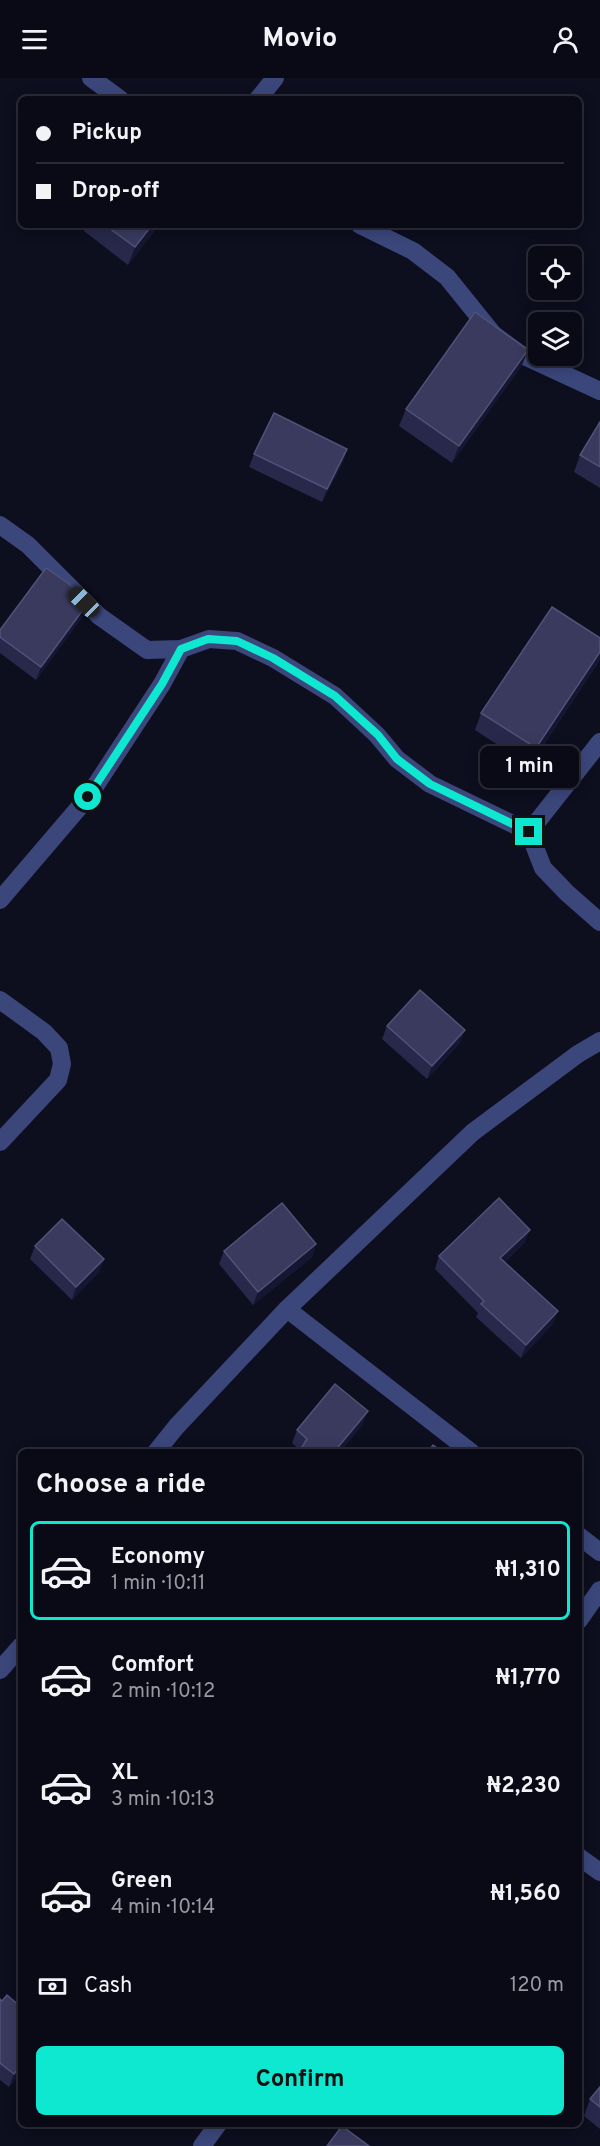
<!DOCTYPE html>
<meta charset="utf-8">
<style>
:root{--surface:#0a0a16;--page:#181823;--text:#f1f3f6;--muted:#999aa1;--line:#2a2b35;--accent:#0ee8d0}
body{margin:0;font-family:Overpass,sans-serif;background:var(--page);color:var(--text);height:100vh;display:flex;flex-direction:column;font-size:22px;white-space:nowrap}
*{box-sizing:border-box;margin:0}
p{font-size:20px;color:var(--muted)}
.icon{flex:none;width:33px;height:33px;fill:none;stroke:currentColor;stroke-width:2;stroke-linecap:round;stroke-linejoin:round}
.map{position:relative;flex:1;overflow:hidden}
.drawer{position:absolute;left:18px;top:1371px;width:564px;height:678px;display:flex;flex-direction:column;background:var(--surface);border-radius:9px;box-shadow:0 3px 15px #0003,0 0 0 2px var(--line)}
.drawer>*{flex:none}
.banner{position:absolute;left:18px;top:18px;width:564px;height:132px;border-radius:9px;box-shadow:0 3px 15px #0003,0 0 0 2px var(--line);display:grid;align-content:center;height:132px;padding:0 18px;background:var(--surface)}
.tools{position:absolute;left:528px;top:168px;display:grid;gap:12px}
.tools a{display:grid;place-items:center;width:54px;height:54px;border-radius:9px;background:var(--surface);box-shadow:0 3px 15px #0003,0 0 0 2px var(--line);font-size:30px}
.end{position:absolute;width:27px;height:27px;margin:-14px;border:8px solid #0ee8d0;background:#111;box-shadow:0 0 0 3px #111}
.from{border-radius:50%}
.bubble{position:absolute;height:42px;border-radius:9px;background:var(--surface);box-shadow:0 3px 15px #0003,0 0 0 2px var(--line);font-size:20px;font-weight:700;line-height:42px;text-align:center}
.car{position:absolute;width:18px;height:36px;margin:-18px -9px;border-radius:8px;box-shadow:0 0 4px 2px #0007;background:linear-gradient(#222 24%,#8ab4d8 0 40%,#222 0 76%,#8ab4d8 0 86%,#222 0)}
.banner b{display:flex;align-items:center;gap:21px;height:57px;font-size:22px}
.banner b+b{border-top:2px solid var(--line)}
.banner i{width:15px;height:15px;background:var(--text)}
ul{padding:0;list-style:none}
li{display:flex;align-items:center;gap:18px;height:99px;margin:0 12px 9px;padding:0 6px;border:3px solid transparent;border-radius:9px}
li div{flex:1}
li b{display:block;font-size:22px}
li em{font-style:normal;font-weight:700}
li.current{border-color:var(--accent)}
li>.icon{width:54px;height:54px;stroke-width:1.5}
h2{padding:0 18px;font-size:27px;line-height:72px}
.pay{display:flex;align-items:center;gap:15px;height:66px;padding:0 18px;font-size:22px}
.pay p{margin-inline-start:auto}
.cta{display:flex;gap:12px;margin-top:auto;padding:12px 18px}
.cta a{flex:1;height:69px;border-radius:9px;background:var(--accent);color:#111;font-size:24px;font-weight:700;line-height:69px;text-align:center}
header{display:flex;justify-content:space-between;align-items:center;height:78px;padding:0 18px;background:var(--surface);font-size:27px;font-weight:700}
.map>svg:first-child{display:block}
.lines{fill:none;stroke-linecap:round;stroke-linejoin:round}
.minor{stroke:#3b467b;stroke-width:18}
.wall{fill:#28284b}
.shaded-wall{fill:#151631}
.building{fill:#393a5e;stroke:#515277;stroke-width:1.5}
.route{stroke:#0ee8d0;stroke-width:8}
</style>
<header><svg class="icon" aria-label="menu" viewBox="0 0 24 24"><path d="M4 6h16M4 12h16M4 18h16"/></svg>Movio<svg class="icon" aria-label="person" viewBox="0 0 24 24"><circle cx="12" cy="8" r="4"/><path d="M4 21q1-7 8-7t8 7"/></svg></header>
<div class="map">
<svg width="600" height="2068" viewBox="0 0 600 2068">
<rect width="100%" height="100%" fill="#0d0e1e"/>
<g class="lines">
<!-- minor -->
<g class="minor">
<polyline points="91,0 120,21"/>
<polyline points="258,21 275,0"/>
<polyline points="360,147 413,173 447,199 493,256 520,276 600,313"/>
<polyline points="0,447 28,467 99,538 147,572 181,571 209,561 237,563 273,580 335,618 377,657 397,681 430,706 529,754 543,790 567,815 600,844"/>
<polyline points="529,754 600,664"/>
<polyline points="0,822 88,719 162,606 181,571"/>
<polyline points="0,922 44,954 59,970 62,986 58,1002 0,1064"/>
<polyline points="287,1231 471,1374"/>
<polyline points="156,1374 176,1349 287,1231 473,1054 578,976 600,963"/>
<polyline points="579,1458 600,1474"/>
<polyline points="579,1542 600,1512"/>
<polyline points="0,1592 21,1568"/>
<polyline points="579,1779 600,1794"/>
<polyline points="202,2068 218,2046"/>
</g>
</g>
<!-- wall -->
<g class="wall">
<polygon points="86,147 159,147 128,187 84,153"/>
<polygon points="528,272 521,289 452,385 399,348 406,331"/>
<polygon points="600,344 600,410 574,394 580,377"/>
<polygon points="347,371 343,384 322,424 249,389 254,376"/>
<polygon points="88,525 83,538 36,602 0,575 0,552"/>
<polygon points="600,582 530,688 475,652 481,635"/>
<polygon points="387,948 460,965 427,1001 382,961"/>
<polygon points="525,1164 505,1184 553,1246 521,1280 476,1239 478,1235 435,1191 439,1178"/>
<polygon points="316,1166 312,1179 253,1227 219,1186 224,1173"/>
<polygon points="35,1168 104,1181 99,1194 72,1222 30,1181"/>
<polygon points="363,1346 340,1374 299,1374 300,1372 292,1365 297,1352"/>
<polygon points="0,1921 2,1923 21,1929 21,1994 9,2009 0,2002"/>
<polygon points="600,2009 600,2051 584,2038 590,2021"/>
</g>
<!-- shaded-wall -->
<g class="shaded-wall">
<polygon points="152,147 159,147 128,187 135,169"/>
<polygon points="528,272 521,289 452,385 459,368"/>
<polygon points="347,371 343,384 322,424 327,411"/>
<polygon points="88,525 83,538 36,602 41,589"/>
<polygon points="600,574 600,582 530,688 536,670"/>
<polygon points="465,952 460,965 427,1001 432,988"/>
<polygon points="530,1152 525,1164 496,1193 500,1180"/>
<polygon points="316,1166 312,1179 253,1227 258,1214"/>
<polygon points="104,1181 99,1194 72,1222 76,1209"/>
<polygon points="558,1233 553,1246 521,1280 526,1267"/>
<polygon points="368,1333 363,1346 340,1374 334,1374"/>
<polygon points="21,1987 21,1994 9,2009 14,1996"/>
</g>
<!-- building -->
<g class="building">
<polygon points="105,147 152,147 135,169"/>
<polygon points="475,234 528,272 459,368 406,331"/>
<polygon points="274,335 347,371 327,411 254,376"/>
<polygon points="600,344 600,389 580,377"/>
<polygon points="46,490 69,506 88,525 41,589 0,559 0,552"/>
<polygon points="552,529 600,560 600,574 536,670 481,635"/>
<polygon points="420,912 465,952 432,988 387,948"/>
<polygon points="499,1120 530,1152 500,1180 558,1233 526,1267 481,1226 484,1223 439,1178"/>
<polygon points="282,1125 316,1166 258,1214 224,1173"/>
<polygon points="62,1141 104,1181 76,1209 35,1168"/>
<polygon points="335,1306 368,1333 334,1374 299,1374 307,1361 297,1352"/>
<polygon points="433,1367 443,1374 428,1374"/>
<polygon points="7,1917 21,1929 21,1987 14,1996 0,1985 0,1921 2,1923"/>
<polygon points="600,2009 600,2029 590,2021"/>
<polygon points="342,2048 369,2068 327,2068"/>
</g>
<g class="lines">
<!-- route -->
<polyline class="route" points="88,719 162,606 181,571 208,561 237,563 273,580 335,618 378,657 397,681 430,706 529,754"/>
</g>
</svg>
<div class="tools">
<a><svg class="icon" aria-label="locate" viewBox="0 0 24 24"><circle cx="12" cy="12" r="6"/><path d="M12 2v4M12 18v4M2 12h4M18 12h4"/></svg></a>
<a><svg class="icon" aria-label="layers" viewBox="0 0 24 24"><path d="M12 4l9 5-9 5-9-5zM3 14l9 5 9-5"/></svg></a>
</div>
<i class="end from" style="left:88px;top:719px"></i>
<i class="end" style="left:529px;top:754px"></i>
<div class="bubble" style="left:480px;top:668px;width:99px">1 min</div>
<i class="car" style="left:84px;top:524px;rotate:315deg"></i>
<div class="banner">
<b><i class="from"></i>Pickup</b>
<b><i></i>Drop-off</b>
</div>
<section class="drawer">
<h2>Choose a ride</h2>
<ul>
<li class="current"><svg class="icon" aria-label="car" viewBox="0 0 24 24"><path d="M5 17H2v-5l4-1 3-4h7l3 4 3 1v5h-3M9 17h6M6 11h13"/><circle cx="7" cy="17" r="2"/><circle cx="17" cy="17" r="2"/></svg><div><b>Economy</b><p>1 min · 10:11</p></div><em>₦1,310</em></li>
<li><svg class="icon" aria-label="car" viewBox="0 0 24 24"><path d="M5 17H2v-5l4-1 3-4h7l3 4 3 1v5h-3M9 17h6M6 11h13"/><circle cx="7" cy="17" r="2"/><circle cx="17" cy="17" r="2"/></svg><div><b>Comfort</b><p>2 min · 10:12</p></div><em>₦1,770</em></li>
<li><svg class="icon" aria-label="car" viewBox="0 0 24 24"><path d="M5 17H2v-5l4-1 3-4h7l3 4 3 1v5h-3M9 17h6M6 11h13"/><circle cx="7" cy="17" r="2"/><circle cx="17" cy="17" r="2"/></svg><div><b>XL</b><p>3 min · 10:13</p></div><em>₦2,230</em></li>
<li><svg class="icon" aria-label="car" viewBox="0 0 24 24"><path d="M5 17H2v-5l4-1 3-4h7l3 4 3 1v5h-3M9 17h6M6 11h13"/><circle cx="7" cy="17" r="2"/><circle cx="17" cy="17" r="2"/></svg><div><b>Green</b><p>4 min · 10:14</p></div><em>₦1,560</em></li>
</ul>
<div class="pay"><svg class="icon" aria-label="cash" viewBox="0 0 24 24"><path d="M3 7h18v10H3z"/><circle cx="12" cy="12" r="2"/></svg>Cash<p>120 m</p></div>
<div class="cta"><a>Confirm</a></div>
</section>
</div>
